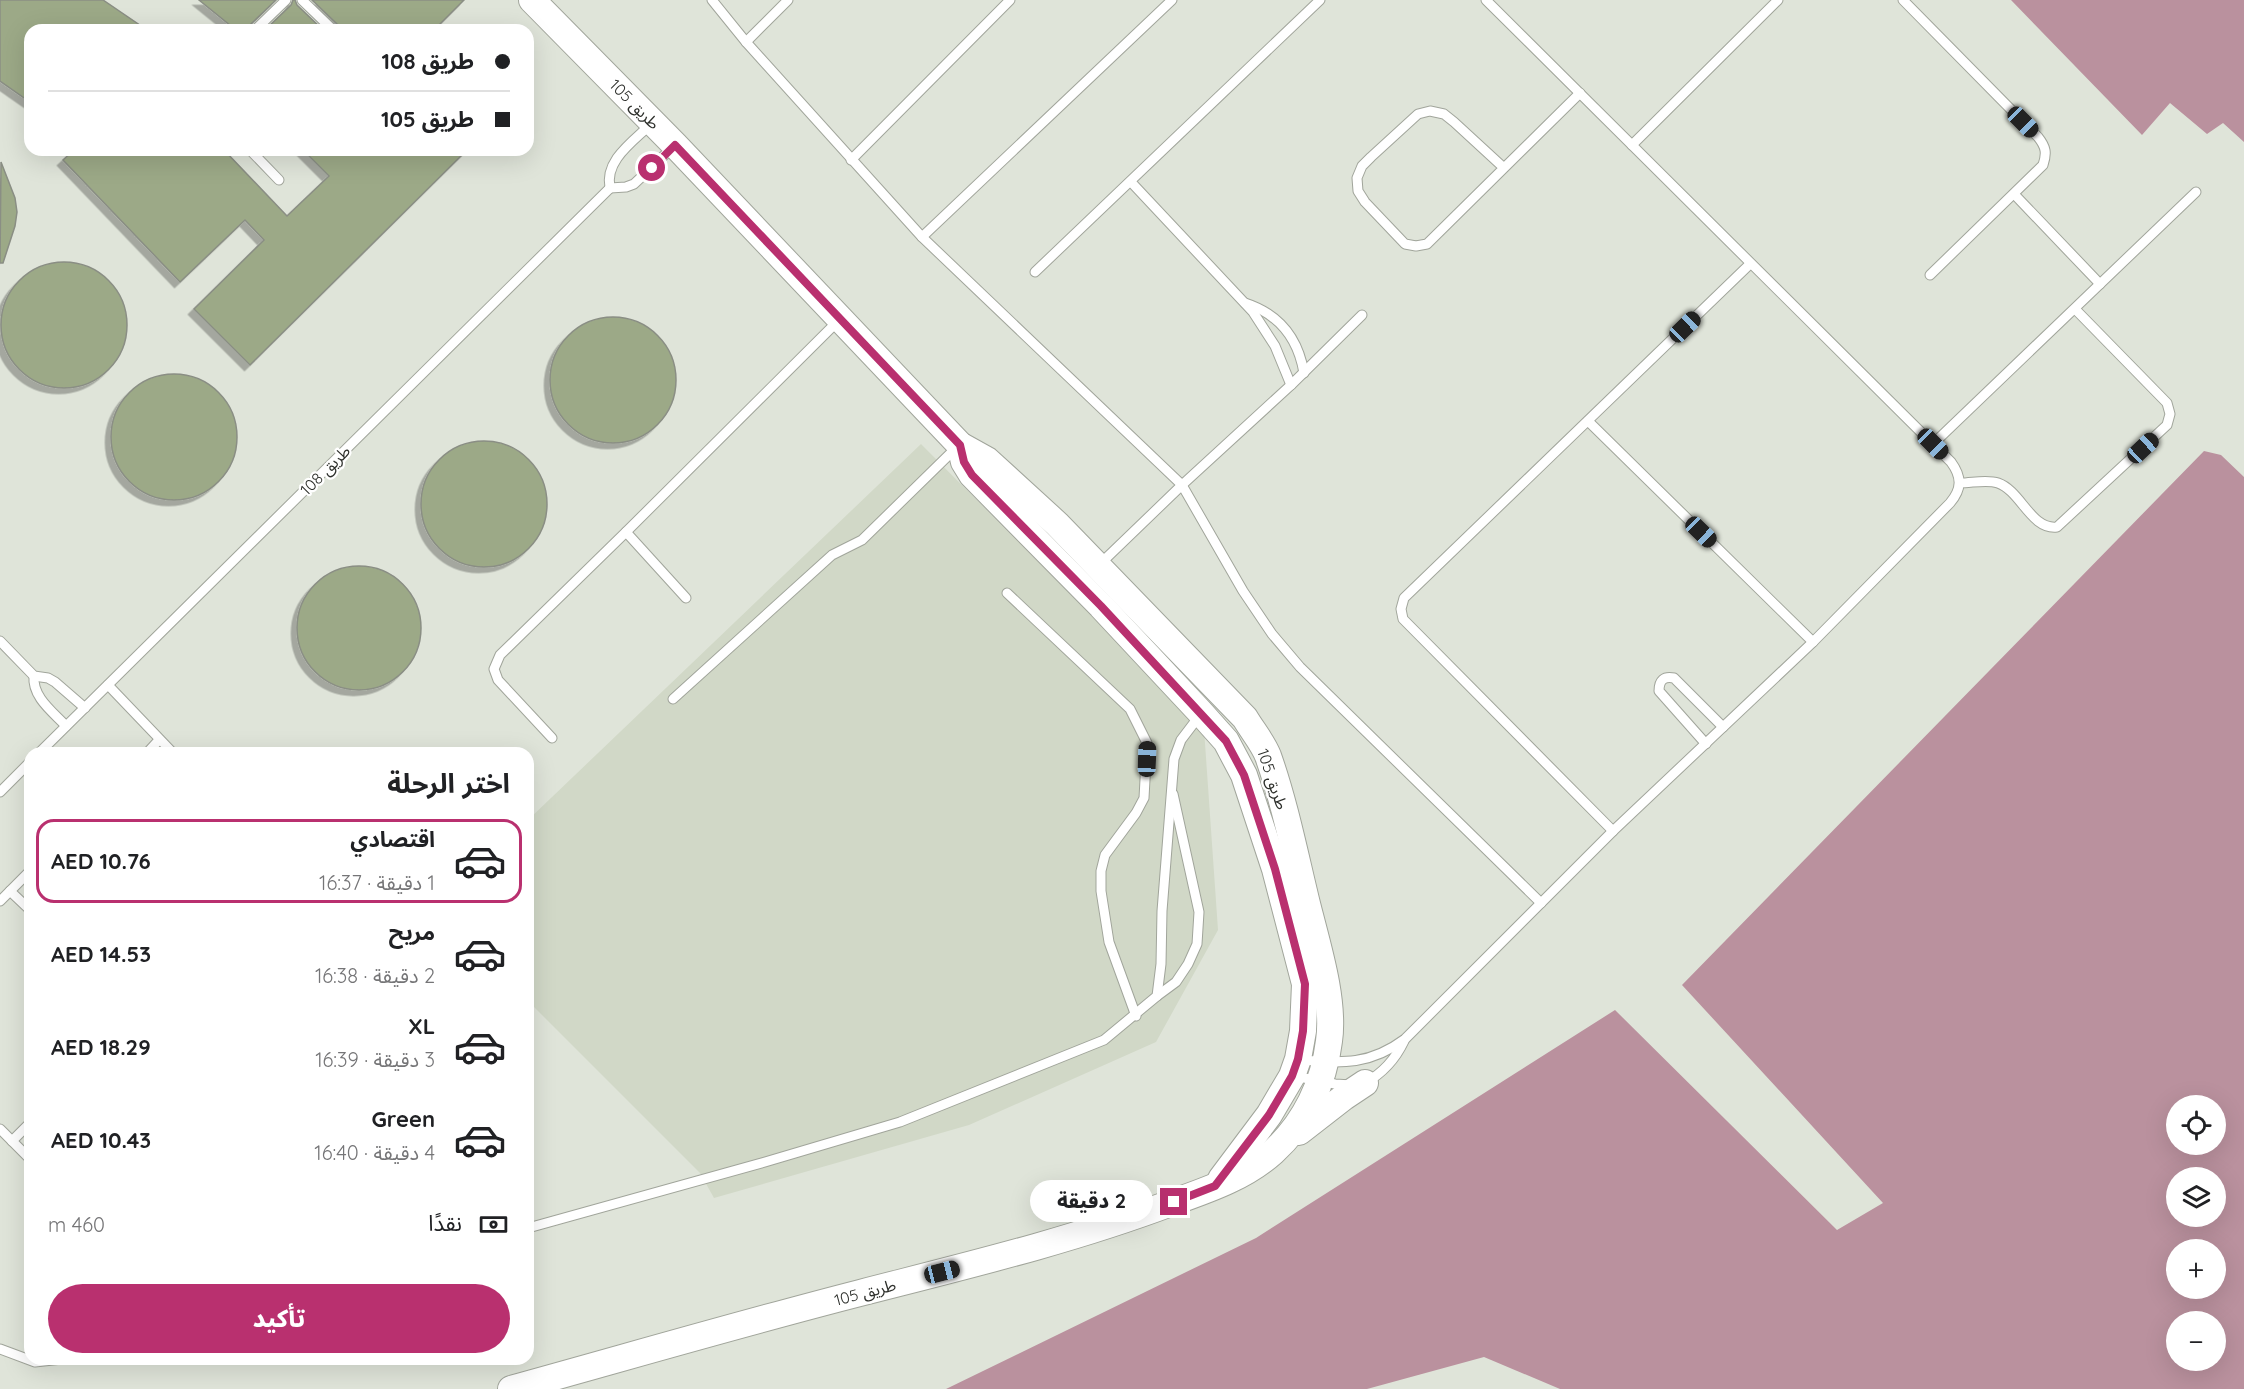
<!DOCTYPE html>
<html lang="ar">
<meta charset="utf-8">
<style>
:root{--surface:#fff;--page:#f6f6f6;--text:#202124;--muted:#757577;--line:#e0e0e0;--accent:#b9306f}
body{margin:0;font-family:Quicksand,"Noto Sans Arabic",sans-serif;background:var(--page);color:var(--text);direction:rtl;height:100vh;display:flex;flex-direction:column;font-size:22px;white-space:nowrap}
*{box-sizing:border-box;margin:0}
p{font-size:20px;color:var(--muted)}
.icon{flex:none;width:33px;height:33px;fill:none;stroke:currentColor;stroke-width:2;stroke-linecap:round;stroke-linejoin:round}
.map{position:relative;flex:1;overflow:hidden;direction:ltr}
.side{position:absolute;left:24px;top:747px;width:510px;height:618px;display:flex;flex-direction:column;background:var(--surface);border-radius:18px;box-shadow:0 6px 24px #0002;direction:rtl}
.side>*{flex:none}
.top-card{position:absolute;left:24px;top:24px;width:510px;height:132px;border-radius:18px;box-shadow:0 6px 24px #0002;direction:rtl;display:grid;align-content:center;height:132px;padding:0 24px;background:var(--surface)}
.buttons{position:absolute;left:2166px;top:1095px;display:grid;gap:12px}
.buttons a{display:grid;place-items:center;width:60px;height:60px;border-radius:50%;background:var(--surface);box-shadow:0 6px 24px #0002;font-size:30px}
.end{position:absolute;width:27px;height:27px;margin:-14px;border:8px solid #b9306f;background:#fff;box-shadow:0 0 0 3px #fff}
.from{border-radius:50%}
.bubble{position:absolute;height:42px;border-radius:21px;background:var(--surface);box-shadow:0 6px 24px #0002;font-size:20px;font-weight:800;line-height:42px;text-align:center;direction:rtl}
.car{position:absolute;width:18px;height:36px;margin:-18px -9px;border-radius:8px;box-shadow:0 0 4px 2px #0007;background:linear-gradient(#222 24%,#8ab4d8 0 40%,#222 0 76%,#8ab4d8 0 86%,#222 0)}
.top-card b{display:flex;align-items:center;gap:21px;height:57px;font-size:22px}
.top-card b+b{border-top:2px solid var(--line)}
.top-card i{width:15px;height:15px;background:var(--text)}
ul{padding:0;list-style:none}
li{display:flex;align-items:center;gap:18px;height:84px;margin:0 12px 9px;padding:0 12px;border:3px solid transparent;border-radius:18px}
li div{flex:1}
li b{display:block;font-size:22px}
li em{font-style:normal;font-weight:800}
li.selected{border-color:var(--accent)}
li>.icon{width:54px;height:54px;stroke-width:1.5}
h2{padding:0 24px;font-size:27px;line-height:72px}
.pay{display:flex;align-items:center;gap:15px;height:66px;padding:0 24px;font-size:22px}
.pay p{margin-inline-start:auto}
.primary-button{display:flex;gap:12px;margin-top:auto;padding:12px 24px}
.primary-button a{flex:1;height:69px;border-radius:36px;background:var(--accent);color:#fff;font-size:24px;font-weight:800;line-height:69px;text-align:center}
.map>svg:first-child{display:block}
.built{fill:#d1d8c7}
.water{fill:#ba919e;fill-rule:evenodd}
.building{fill:#9ca987;stroke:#8a8e84;stroke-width:1.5;filter:url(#shadow)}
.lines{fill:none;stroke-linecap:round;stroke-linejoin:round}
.lane-casing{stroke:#a1a59b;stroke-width:11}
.secondary-casing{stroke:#a1a59b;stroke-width:28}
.lane{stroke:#fff;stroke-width:9}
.secondary{stroke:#fff;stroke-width:26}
.route{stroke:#b9306f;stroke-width:8}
.labels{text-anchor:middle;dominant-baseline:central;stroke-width:4.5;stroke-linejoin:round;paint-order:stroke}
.street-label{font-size:16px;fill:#2d2f2b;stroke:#fff}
</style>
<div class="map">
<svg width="2244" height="1389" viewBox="0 0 2244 1389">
<defs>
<filter id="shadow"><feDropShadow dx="-5.5" dy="5.5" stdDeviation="0" flood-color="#0004"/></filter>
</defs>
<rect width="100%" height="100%" fill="#dfe4d9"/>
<!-- built -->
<polygon class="built" points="921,444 1204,729 1218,930 1156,1042 969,1125 714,1198 700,1173 528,1001 528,820"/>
<!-- water -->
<g class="water">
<polygon points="2011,0 2244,0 2244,142 2223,123 2207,134 2170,103 2142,135"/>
<path d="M2204,451L2221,455L2244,477V1389H1560L1484,1357L1367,1389H946L1256,1238L1615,1010L1837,1230L1883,1203L1682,985ZM2176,1106H2216V1144H2176ZM2176,1178H2216V1216H2176ZM2176,1250H2216V1288H2176ZM2176,1322H2216V1360H2176Z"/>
</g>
<!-- building -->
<g class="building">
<polygon points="0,0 103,0 147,30 30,30 30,102 0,81"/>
<polygon points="199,0 276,0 250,25 248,30 236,30"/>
<polygon points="293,0 295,0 297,5 323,30 265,30 291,5"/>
<polygon points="312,0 464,0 434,30 340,30 338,25"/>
<polygon points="74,150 224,150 287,216 329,176 303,150 467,150 250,365 194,309 264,240 245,220 180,282 63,160"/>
<polygon points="1,162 15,198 17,212 15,226 3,263 0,263"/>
<circle cx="64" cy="325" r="63"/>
<circle cx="613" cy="380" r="63"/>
<circle cx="174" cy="437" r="63"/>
<circle cx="484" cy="504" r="63"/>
<circle cx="359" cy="628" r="62"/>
</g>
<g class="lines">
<defs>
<g id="lane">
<polyline points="302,0 333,30"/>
<polyline points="712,0 746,42 922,237 1182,485 1243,591 1272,634 1300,667 1541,903"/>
<path d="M1903,0L2038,137C2046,147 2047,153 2043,165L1930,275"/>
<polyline points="255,30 286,0"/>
<polyline points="746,42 788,0"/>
<polyline points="1632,145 1778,0"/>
<polyline points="250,150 279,180"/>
<polyline points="851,160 1010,0"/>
<polyline points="1504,168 1454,122 1444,114 1430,111 1418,114 1371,157 1362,166 1357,178 1358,191 1365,202 1405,244 1416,246 1427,244 1580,93"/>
<polyline points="1131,182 1253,312 1275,346 1291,385"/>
<path d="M610,188C604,160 634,141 652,123"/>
<polyline points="610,188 626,187 634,184 673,147"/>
<polyline points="2014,194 2100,284"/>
<polyline points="922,237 1172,0"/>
<polyline points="1035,272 1320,0"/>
<path d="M1245,303C1279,314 1298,338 1304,373"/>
<polyline points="1588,421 1813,642"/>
<polyline points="1933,444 2196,192"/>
<path d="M1960,483C1972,483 1987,479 1998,483C2021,491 2031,530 2057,527L2167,425L2170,414L2167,403L2075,309"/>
<polyline points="626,532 686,598"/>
<polyline points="1099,565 1182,485 1291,385 1362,315"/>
<polyline points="1007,593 1130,709 1147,743 1144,798 1136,813 1105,855 1101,871 1101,891 1109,942 1136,1016"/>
<polyline points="0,641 34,676 48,678 55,682 85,708"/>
<path d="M34,676C32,697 53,712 66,726"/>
<polyline points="108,685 173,753"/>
<polyline points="673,699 832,555 862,540 957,447"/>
<polyline points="552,738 498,680 494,669 500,655 626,532 839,320"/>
<path d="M1706,744L1659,691C1659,680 1664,676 1674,678L1723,727"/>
<polyline points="39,753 610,188"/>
<polyline points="147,753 159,740"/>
<polyline points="0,792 30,762"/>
<polyline points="1613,831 1403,619 1401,609 1404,598 1750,264"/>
<polyline points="10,891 30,910"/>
<polyline points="0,901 30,871"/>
<polyline points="1157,996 1176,982 1188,964 1197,944 1199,912 1173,794"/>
<path d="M1299,1060C1341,1063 1369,1066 1405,1039L1613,831L1813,642L1950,503C1962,489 1962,477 1951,462L1486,0"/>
<polyline points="1294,1076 1335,1084 1352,1085"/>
<path d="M1365,1083C1383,1073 1395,1060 1404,1041"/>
<polyline points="0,1129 30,1159"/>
<polyline points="12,1141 30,1123"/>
<polyline points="528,1228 765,1162 900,1122 1104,1040 1157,996 1161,964 1162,911 1174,759 1181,740 1200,715"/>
<polyline points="0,1349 35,1362 62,1359"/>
</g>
<g id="secondary">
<polyline points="960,445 964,462 972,475 1101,606 1201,713 1226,741 1244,775 1275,869 1305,984 1303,1031 1298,1059 1292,1076 1269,1115 1221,1179"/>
<polyline points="1299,1132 1344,1097 1365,1083"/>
<path d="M511,1389C627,1357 743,1323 860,1293C965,1266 1070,1241 1171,1203C1207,1190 1244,1178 1273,1152C1305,1123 1324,1083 1329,1041C1335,1000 1317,944 1307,904C1295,855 1285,804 1268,756C1263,743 1252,730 1245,718L1057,524L987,460L960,445L675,145L532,0"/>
</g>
</defs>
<!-- lane casing -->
<use href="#lane" class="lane-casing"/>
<!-- secondary casing -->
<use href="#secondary" class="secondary-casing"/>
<!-- lane -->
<use href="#lane" class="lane"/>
<!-- secondary -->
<use href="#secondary" class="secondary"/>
</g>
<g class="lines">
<!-- route -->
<polyline class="route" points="652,168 675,145 960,445 964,462 972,475 1101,606 1226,741 1244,775 1275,869 1305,984 1303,1031 1298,1059 1292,1076 1269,1115 1215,1186 1174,1202"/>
</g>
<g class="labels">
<!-- street labels -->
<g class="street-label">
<text transform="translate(635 104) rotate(45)">طريق 105</text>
<text transform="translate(325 470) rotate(-45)">طريق 108</text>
<text transform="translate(1273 779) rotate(71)">طريق 105</text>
<text transform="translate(865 1292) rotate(-15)">طريق 105</text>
</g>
</g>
</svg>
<div class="buttons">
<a><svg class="icon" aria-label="locate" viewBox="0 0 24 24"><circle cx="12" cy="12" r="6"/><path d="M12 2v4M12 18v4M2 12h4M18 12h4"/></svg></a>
<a><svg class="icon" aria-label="layers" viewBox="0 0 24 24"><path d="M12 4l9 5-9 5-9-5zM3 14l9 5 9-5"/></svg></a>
<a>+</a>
<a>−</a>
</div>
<i class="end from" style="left:652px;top:168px"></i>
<i class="end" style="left:1174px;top:1202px"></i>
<div class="bubble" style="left:1030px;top:1180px;width:123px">2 دقيقة</div>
<i class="car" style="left:2023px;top:122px;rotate:135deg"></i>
<i class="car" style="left:1685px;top:327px;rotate:46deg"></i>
<i class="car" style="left:1933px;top:444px;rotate:135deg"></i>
<i class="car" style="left:2143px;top:448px;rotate:47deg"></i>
<i class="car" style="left:1701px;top:532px;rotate:134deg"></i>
<i class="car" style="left:1147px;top:759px;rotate:2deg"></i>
<i class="car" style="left:942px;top:1272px;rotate:76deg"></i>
<div class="top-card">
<b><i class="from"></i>طريق 108</b>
<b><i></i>طريق 105</b>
</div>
<section class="side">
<h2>اختر الرحلة</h2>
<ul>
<li class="selected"><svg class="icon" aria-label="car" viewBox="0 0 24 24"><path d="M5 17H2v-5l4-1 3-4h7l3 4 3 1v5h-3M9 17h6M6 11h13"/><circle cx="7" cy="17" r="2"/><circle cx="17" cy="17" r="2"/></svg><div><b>اقتصادي</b><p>1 دقيقة · 16:37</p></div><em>AED 10.76</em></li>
<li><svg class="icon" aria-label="car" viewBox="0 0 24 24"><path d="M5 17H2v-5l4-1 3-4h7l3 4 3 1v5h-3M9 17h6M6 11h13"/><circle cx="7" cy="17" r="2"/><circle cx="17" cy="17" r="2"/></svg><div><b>مريح</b><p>2 دقيقة · 16:38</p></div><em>AED 14.53</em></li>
<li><svg class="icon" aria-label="car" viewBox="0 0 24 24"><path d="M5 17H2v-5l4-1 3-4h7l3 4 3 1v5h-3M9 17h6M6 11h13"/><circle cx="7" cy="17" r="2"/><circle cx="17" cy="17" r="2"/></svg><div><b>XL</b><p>3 دقيقة · 16:39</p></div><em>AED 18.29</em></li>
<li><svg class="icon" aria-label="car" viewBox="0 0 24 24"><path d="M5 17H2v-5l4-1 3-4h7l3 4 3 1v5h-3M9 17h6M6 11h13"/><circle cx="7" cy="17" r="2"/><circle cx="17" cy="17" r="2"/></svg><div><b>Green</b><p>4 دقيقة · 16:40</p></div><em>AED 10.43</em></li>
</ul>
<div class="pay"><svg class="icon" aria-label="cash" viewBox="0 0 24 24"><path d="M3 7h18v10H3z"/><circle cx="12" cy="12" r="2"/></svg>نقدًا<p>460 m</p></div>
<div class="primary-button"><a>تأكيد</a></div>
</section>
</div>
